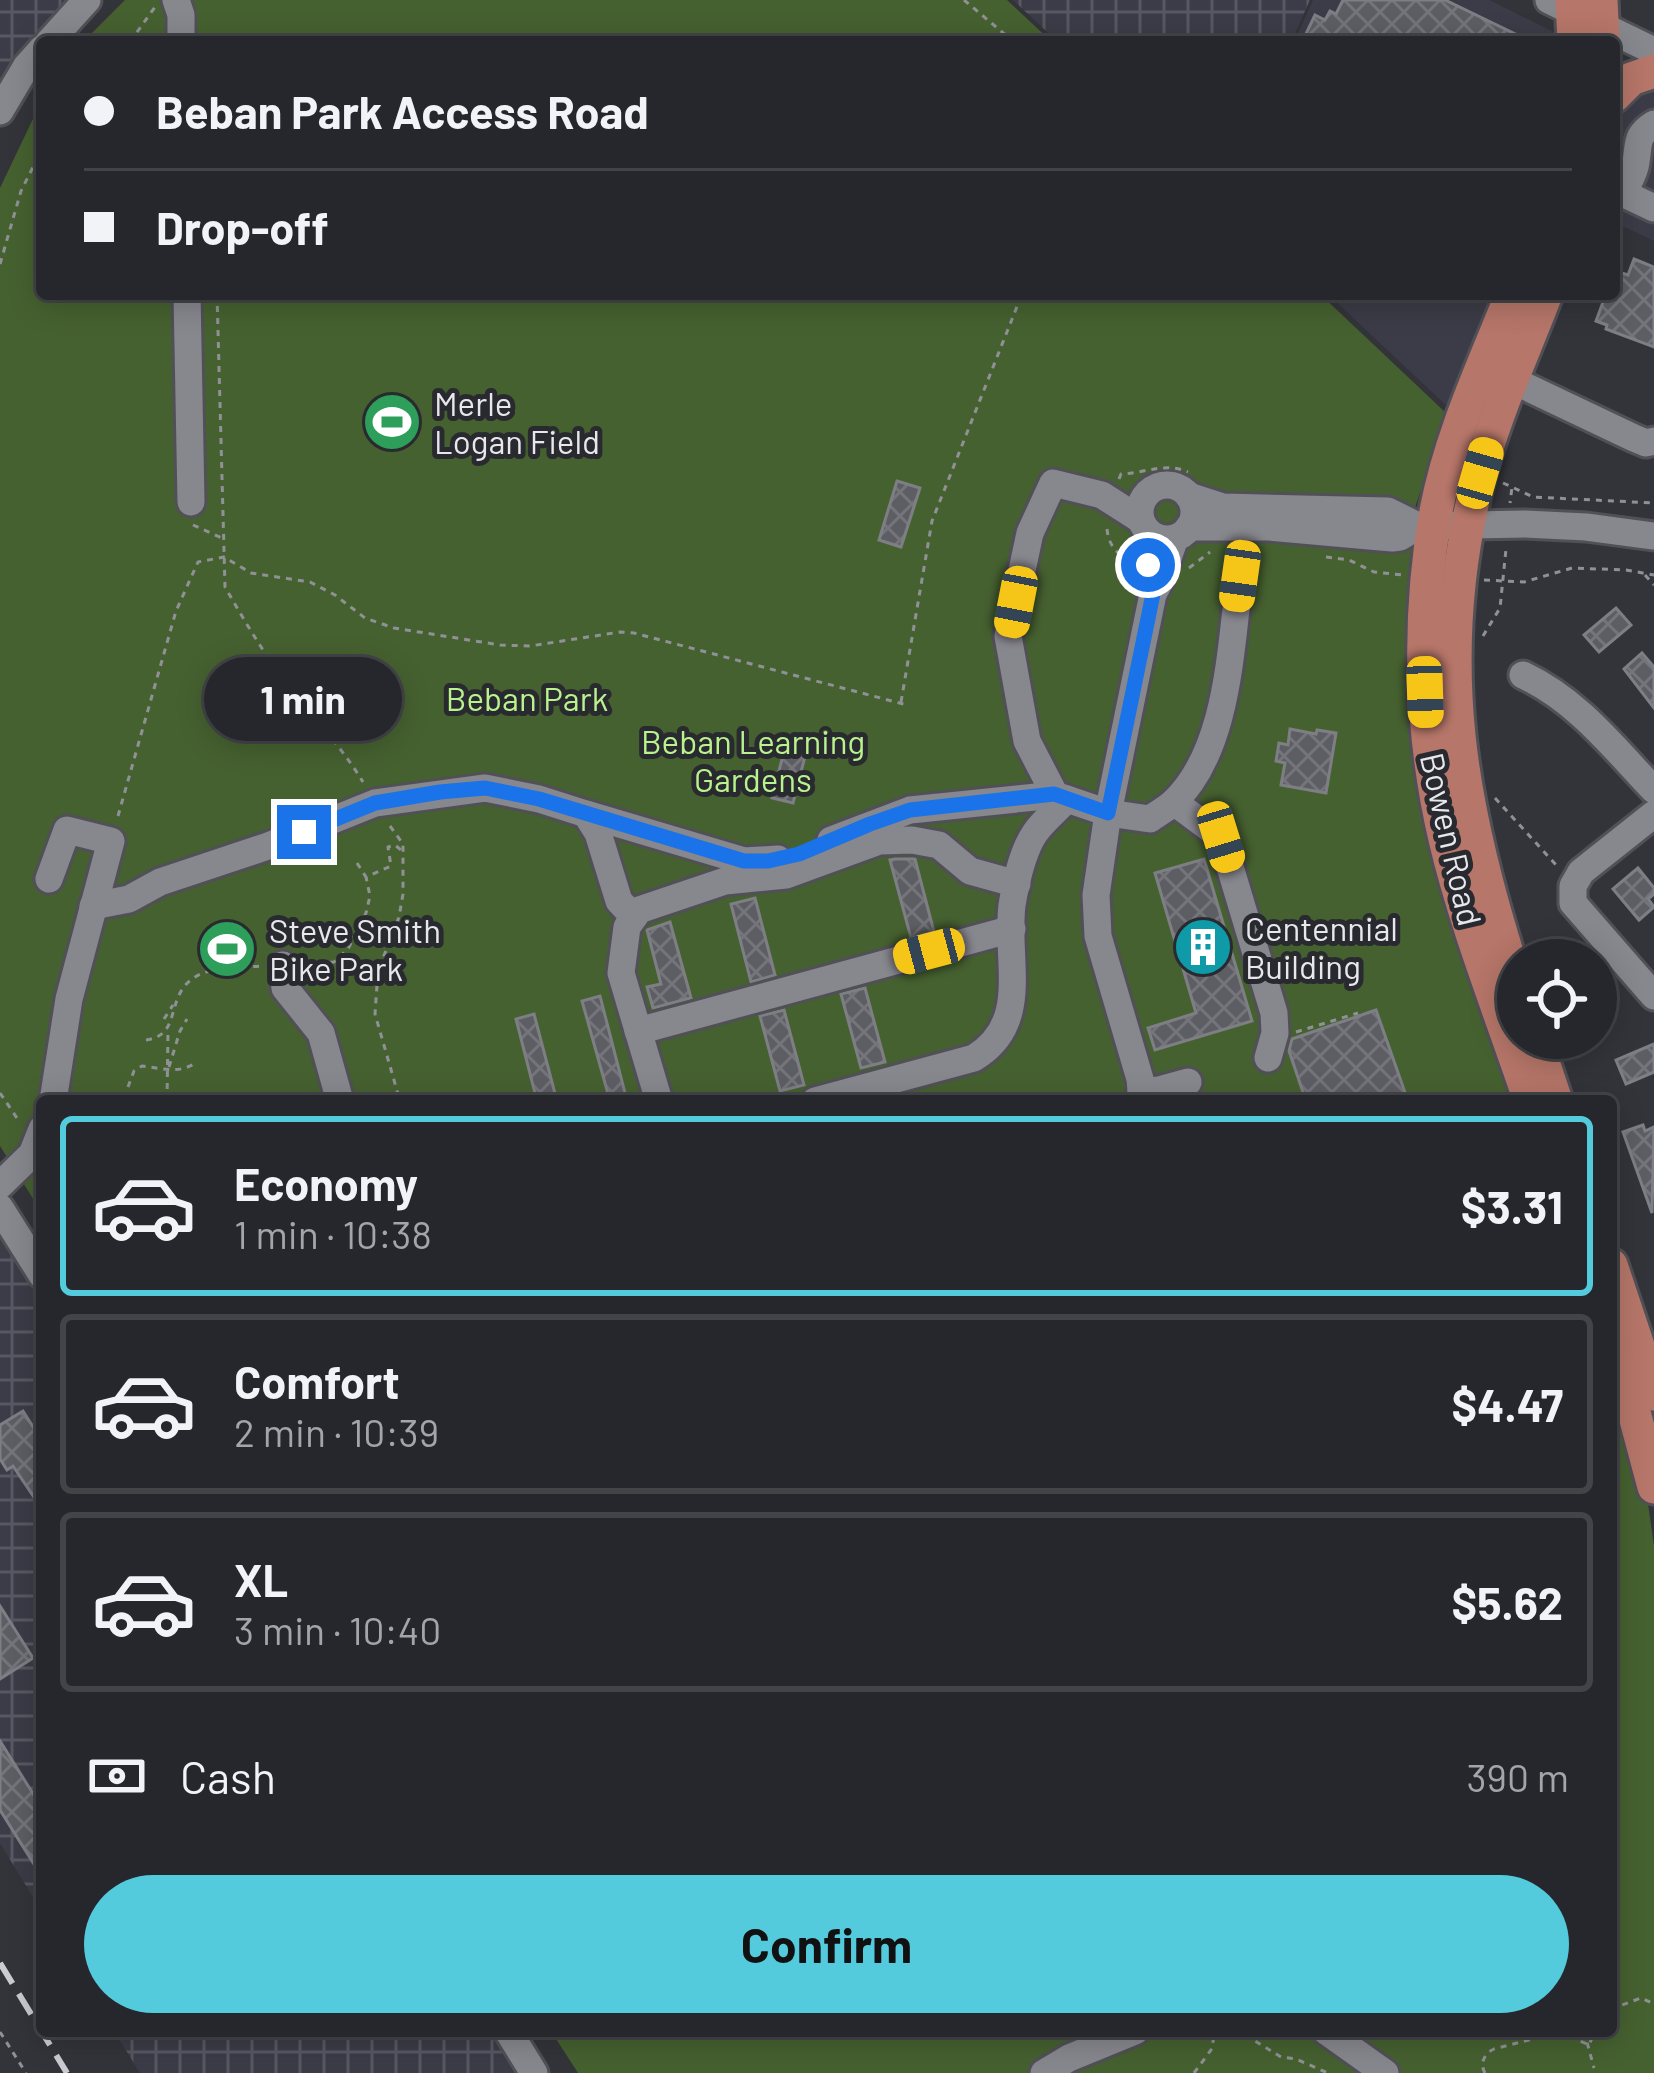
<!DOCTYPE html>
<meta charset="utf-8">
<style>
:root{--surface:#26272c;--page:#2e2f34;--text:#f1f3f6;--muted:#a4a5a9;--line:#424448;--accent:#53cbdc}
body{margin:0;font-family:Barlow,sans-serif;background:var(--page);color:var(--text);height:100vh;display:flex;flex-direction:column;font-size:45px;white-space:nowrap}
*{box-sizing:border-box;margin:0}
p{font-size:39px;color:var(--muted)}
.icon{flex:none;width:66px;height:66px;fill:none;stroke:currentColor;stroke-width:2;stroke-linecap:round;stroke-linejoin:round}
.map{position:relative;flex:1;overflow:hidden}
.details{position:absolute;left:36px;top:1095px;width:1581px;height:942px;display:flex;flex-direction:column;background:var(--surface);border-radius:12px;box-shadow:0 6px 30px #0003,0 0 0 3px var(--line)}
.details>*{flex:none}
.hud{position:absolute;left:36px;top:36px;width:1584px;height:264px;border-radius:12px;box-shadow:0 6px 30px #0003,0 0 0 3px var(--line);display:grid;align-content:center;height:264px;padding:0 48px;background:var(--surface)}
.fabs{position:absolute;left:1497px;top:939px;display:grid;gap:24px}
.fabs a{display:grid;place-items:center;width:120px;height:120px;border-radius:50%;background:var(--surface);box-shadow:0 6px 30px #0003,0 0 0 3px var(--line);font-size:60px}
.end{position:absolute;width:54px;height:54px;margin:-27px;border:15px solid #1a73e8;background:#fff;box-shadow:0 0 0 6px #fff}
.from{border-radius:50%}
.bubble{position:absolute;height:84px;border-radius:42px;background:var(--surface);box-shadow:0 6px 30px #0003,0 0 0 3px var(--line);font-size:39px;font-weight:700;line-height:84px;text-align:center}
.car{position:absolute;width:36px;height:72px;margin:-36px -18px;border-radius:15px;box-shadow:0 0 9px 3px #0007;background:linear-gradient(#f5c518 24%,#345 0 40%,#f5c518 0 76%,#345 0 86%,#f5c518 0)}
.hud b{display:flex;align-items:center;gap:42px;height:114px;font-size:45px}
.hud b+b{border-top:3px solid var(--line)}
.hud i{width:30px;height:30px;background:var(--text)}
ul{padding:21px 0 0;list-style:none}
li{display:flex;align-items:center;gap:36px;height:180px;margin:0 24px 18px;padding:0 24px;border:6px solid var(--line);border-radius:12px}
li div{flex:1}
li b{display:block;font-size:45px}
li em{font-style:normal;font-weight:700}
li.current{border-color:var(--accent)}
li>.icon{width:108px;height:108px;stroke-width:1.5}
.pay{display:flex;align-items:center;gap:30px;height:132px;padding:0 48px;font-size:45px}
.pay p{margin-inline-start:auto}
.action{display:flex;gap:24px;margin-top:auto;padding:24px 48px}
.action a{flex:1;height:138px;border-radius:72px;background:var(--accent);color:#111;font-size:48px;font-weight:700;line-height:138px;text-align:center}
.map>svg:first-child{display:block}
.built{fill:#3c3c48}
.industrial{fill:url(#industrial-grid)}
.green{fill:#466130}
.building{fill:url(#building-cross-hatch);stroke:#7e7e85;stroke-width:3}
.lines{fill:none;stroke-linecap:round;stroke-linejoin:round}
.minor-casing{stroke:#505056;stroke-width:33}
.major-casing{stroke:#505056;stroke-width:39}
.path{stroke:#909196;stroke-width:3;stroke-dasharray:6 6;stroke-linecap:butt}
.minor{stroke:#87878e;stroke-width:27}
.major{stroke:#b67669;stroke-width:33}
.rail{stroke:#cbcbd0;stroke-width:6;stroke-dasharray:24 12;stroke-linecap:butt}
.route{stroke:#1a73e8;stroke-width:15}
.labels{text-anchor:middle;dominant-baseline:central;stroke-width:10;stroke-linejoin:round;paint-order:stroke}
.poi-label{font-size:33px;fill:#e8e8ec;stroke:#292a30;text-anchor:start}
.park-label{font-size:33px;fill:#baf38d;stroke:#292a30}
.street-label{font-size:33px;fill:#e8e8ec;stroke:#292a30}
</style>
<div class="map">
<svg width="1654" height="2073" viewBox="0 0 1654 2073">
<defs>
<pattern id="industrial-grid" width="8" height="8" patternUnits="userSpaceOnUse" patternTransform="scale(3)"><rect width="8" height="8" fill="#3c3c48"/><path d="M0 4h8M4 0v8" fill="none" stroke="#585863"/></pattern>
<pattern id="building-cross-hatch" width="8" height="8" patternUnits="userSpaceOnUse" patternTransform="scale(3)"><rect width="8" height="8" fill="#5d5d64"/><path d="M0 0l8 8M0 8l8-8" fill="none" stroke="#74747a"/></pattern>
</defs>
<rect width="100%" height="100%" fill="#33343a"/>
<!-- built -->
<g class="built">
<polygon points="1313,0 1489,0 1556,33 1555,42 1294,42"/>
<polygon points="1654,89 1654,241 1614,222 1614,124 1628,104"/>
<polygon points="1328,294 1493,294 1449,408"/>
</g>
<!-- industrial -->
<g class="industrial">
<polygon points="0,0 77,0 0,90"/>
<polygon points="1013,0 1310,0 1291,42 1058,42"/>
<polygon points="0,1232 42,1299 42,1912 0,1843"/>
<polygon points="114,2031 492,2031 518,2073 140,2073"/>
</g>
<!-- green -->
<g class="green">
<polygon points="125,0 1007,0 1052,42 83,42"/>
<polygon points="42,100 42,294 1320,294 1446,413 1411,520 1418,700 1516,1101 42,1101 42,1213 0,1146 0,188"/>
<polygon points="1611,1380 1644,1476 1654,1546 1654,2073 578,2073 551,2031 1611,2031"/>
</g>
<!-- building -->
<g class="building">
<polygon points="1343,0 1445,0 1532,42 1302,42 1315,15 1325,20 1330,11 1336,14"/>
<polygon points="1634,259 1654,267 1654,347 1606,329 1607,325 1596,321 1606,294 1614,294 1614,283 1619,272 1628,275"/>
<polygon points="897,481 920,488 901,547 879,540"/>
<polygon points="1616,608 1631,625 1599,652 1584,635"/>
<polygon points="1642,653 1654,667 1654,708 1624,669"/>
<polygon points="1290,729 1316,734 1317,730 1336,733 1326,793 1281,785 1285,763 1276,761 1279,743 1288,745"/>
<polygon points="788,736 809,741 793,803 772,798"/>
<polygon points="895,859 915,859 934,932 911,938 890,860"/>
<polygon points="1204,859 1252,1021 1155,1050 1148,1028 1196,1013 1155,873"/>
<polygon points="1638,868 1654,888 1654,894 1648,899 1654,907 1639,920 1613,889"/>
<polygon points="755,898 775,975 751,982 731,904"/>
<polygon points="670,922 691,998 653,1008 647,987 661,984 647,930"/>
<polygon points="865,988 885,1062 861,1068 841,994"/>
<polygon points="600,996 626,1097 610,1101 582,1001"/>
<polygon points="784,1010 804,1085 780,1091 760,1016"/>
<polygon points="1376,1010 1408,1101 1306,1101 1289,1051 1292,1039"/>
<polygon points="534,1014 557,1101 537,1101 516,1019"/>
<polygon points="1654,1044 1654,1072 1626,1084 1616,1060"/>
<polygon points="1643,1125 1645,1131 1654,1127 1652,1213 1623,1132"/>
<polygon points="23,1411 42,1441 42,1509 13,1466 7,1470 0,1459 0,1425"/>
<polygon points="0,1606 33,1658 0,1679"/>
<polygon points="0,1741 42,1808 42,1877 0,1810"/>
</g>
<g class="lines">
<defs>
<g id="minor">
<polyline points="176,0 181,15 181,42"/>
<polyline points="1549,0 1654,51"/>
<polyline points="49,42 87,0"/>
<polyline points="0,111 26,67 42,49"/>
<polyline points="1614,189 1654,208"/>
<path d="M1623,193C1628,183 1635,173 1636,162C1639,143 1636,135 1654,124"/>
<polyline points="187,294 191,502"/>
<polyline points="1512,380 1634,438 1646,443 1654,441"/>
<circle cx="1167" cy="512" r="27"/>
<polyline points="1189,496 1223,507 1388,511 1418,526 1525,524 1586,527 1654,536"/>
<path d="M1141,520L1102,495L1053,483L1030,533L1008,636L1027,741L1055,795L1108,813L1150,819C1157,814 1166,809 1173,803C1229,750 1230,648 1240,576"/>
<polyline points="1189,527 1269,527 1392,538 1400,537 1418,526"/>
<path d="M1523,675C1578,701 1613,747 1654,790"/>
<polyline points="1174,802 1221,837 1274,1013 1275,1033 1268,1058"/>
<polyline points="586,814 744,861 778,859"/>
<polyline points="1654,814 1581,872 1573,886 1573,903 1654,996"/>
<polyline points="831,840 910,810 1055,795"/>
<polyline points="49,879 67,830 111,841 69,999 53,1101"/>
<polyline points="93,906 129,899 160,882 268,846 375,803 485,788 539,799 586,814 598,833 619,901 634,917"/>
<polyline points="283,965 285,988 321,1033 340,1101"/>
<polyline points="638,1031 1012,929"/>
<polyline points="1141,1092 1159,1090 1188,1082"/>
<polyline points="659,1101 621,973 627,927 639,910 725,881 786,875 879,841 912,840 939,845 970,871 1017,884"/>
<path d="M815,1101L974,1058C1032,1023 1005,961 1012,905C1016,882 1022,852 1035,833C1043,821 1057,810 1067,799"/>
<polyline points="1142,1101 1140,1079 1098,936 1096,895 1108,813 1153,594 1160,581 1175,538"/>
<polyline points="0,1185 32,1154 42,1129"/>
<polyline points="0,1208 42,1275"/>
<polyline points="508,2031 534,2073"/>
<polyline points="1326,2031 1385,2073"/>
<polyline points="1044,2073 1069,2058 1135,2031"/>
</g>
<g id="major">
<polyline points="1572,0 1574,42"/>
<polyline points="1601,0 1603,42"/>
<polyline points="1614,96 1631,79 1654,71"/>
<path d="M1512,294C1484,364 1450,436 1436,511C1417,619 1420,732 1445,839C1466,928 1501,1014 1530,1101"/>
<path d="M1518,987C1461,815 1432,663 1477,483C1493,418 1522,357 1546,294"/>
<polyline points="1535,1038 1556,1101"/>
<polyline points="1611,1265 1654,1394"/>
<polyline points="1611,1342 1631,1401 1654,1487"/>
</g>
</defs>
<!-- minor casing -->
<use href="#minor" class="minor-casing"/>
<!-- major casing -->
<use href="#major" class="major-casing"/>
<!-- path -->
<g class="path">
<polyline points="964,0 1014,42"/>
<polyline points="130,42 155,7"/>
<polyline points="0,264 21,191 42,149"/>
<path d="M217,294L225,587C244,620 264,654 287,684C313,717 341,746 363,782"/>
<path d="M1119,479L1121,474C1145,473 1166,462 1188,472"/>
<polyline points="1503,483 1512,487 1510,503"/>
<polyline points="1514,488 1533,497 1654,503"/>
<polyline points="193,525 222,538"/>
<path d="M1107,529C1109,551 1124,560 1144,564"/>
<polyline points="1326,557 1349,560 1374,572 1403,575"/>
<polyline points="1189,568 1210,552"/>
<polyline points="1645,575 1654,585"/>
<polyline points="1484,580 1524,582 1572,568 1626,570 1654,575"/>
<polyline points="1483,636 1500,608 1506,549"/>
<polyline points="901,702 932,521 1022,294"/>
<polyline points="1495,798 1557,866"/>
<polyline points="118,816 176,611 198,562 224,557 251,573 310,582 335,595 365,618 394,628 500,645 530,646 620,632 634,633 907,705"/>
<polyline points="390,826 403,844 403,894 399,917 378,971 375,1014 400,1101"/>
<polyline points="357,863 366,877 391,866 388,847 395,845 401,850"/>
<polyline points="306,964 334,962 348,949 366,913 370,896 366,877"/>
<polyline points="164,1019 173,1005"/>
<polyline points="1296,1032 1358,1013"/>
<path d="M146,1040C183,1035 164,996 195,977C213,966 240,968 261,966"/>
<polyline points="169,1067 180,1031 187,1019"/>
<path d="M128,1087L134,1071L142,1066C162,1068 178,1075 197,1062"/>
<polyline points="0,1093 19,1121"/>
<polyline points="167,1101 168,1031"/>
<polyline points="1611,2009 1641,1998 1654,2004"/>
<polyline points="1234,2031 1242,2033 1281,2057 1296,2059 1328,2073"/>
<polyline points="1584,2031 1594,2068"/>
<polyline points="0,2032 26,2073"/>
<polyline points="1194,2073 1211,2050 1215,2033 1222,2031"/>
<path d="M1485,2073C1479,2063 1485,2053 1494,2049L1560,2032L1589,2045L1595,2031"/>
</g>
<!-- minor -->
<use href="#minor" class="minor"/>
<!-- major -->
<use href="#major" class="major"/>
<!-- rail -->
<polyline class="rail" points="0,1963 67,2073"/>
</g>
<g class="lines">
<!-- route -->
<polyline class="route" points="304,832 375,803 440,792 485,788 539,799 744,861 768,861 799,854 870,824 910,810 1054,794 1108,813 1153,594 1148,580 1148,565"/>
</g>
<!-- icons -->
<defs>
<symbol id="stadium-disc" viewBox="-11 -11 22 22"><circle r="9.5" fill="#2e9e5b" stroke="#292a30"/><path d="M0-5a6.5 5 0 1 0 0 10a6.5 5 0 1 0 0-10ZM-3.5-1.8h7v3.6h-7Z" fill="#fff"/></symbol>
<symbol id="building-disc" viewBox="-11 -11 22 22"><circle r="9.5" fill="#0f9aa8" stroke="#292a30"/><path d="M-4-6H4V6H1V3H-1V6H-4ZM-2.5-4.3h1.7v1.8h-1.7ZM.8-4.3h1.7v1.8H.8ZM-2.5-1h1.7V.8h-1.7ZM.8-1h1.7V.8H.8Z" fill="#fff"/></symbol>
</defs>
<g fill-rule="evenodd">
<use href="#stadium-disc" x="359" y="389" width="66" height="66"/>
<use href="#building-disc" x="1170" y="914" width="66" height="66"/>
<use href="#stadium-disc" x="194" y="916" width="66" height="66"/>
</g>
<g class="labels">
<!-- poi labels -->
<g class="poi-label">
<text x="434" y="403">Merle<tspan x="434" dy="38">Logan Field</tspan></text>
<text x="1245" y="928">Centennial<tspan x="1245" dy="38">Building</tspan></text>
<text x="269" y="930">Steve Smith<tspan x="269" dy="38">Bike Park</tspan></text>
</g>
<!-- park labels -->
<g class="park-label">
<text x="527" y="698">Beban Park</text>
<text x="753" y="741">Beban Learning<tspan x="753" dy="38">Gardens</tspan></text>
</g>
<!-- street labels -->
<g class="street-label">
<text transform="translate(1452 839) rotate(77)">Bowen Road</text>
</g>
</g>
</svg>
<div class="fabs">
<a><svg class="icon" aria-label="locate" viewBox="0 0 24 24"><circle cx="12" cy="12" r="6"/><path d="M12 2v4M12 18v4M2 12h4M18 12h4"/></svg></a>
</div>
<i class="end from" style="left:1148px;top:565px"></i>
<i class="end" style="left:304px;top:832px"></i>
<div class="bubble" style="left:204px;top:657px;width:198px">1 min</div>
<i class="car" style="left:1480px;top:473px;rotate:16deg"></i>
<i class="car" style="left:1240px;top:576px;rotate:188deg"></i>
<i class="car" style="left:1016px;top:602px;rotate:191deg"></i>
<i class="car" style="left:1425px;top:692px;rotate:178deg"></i>
<i class="car" style="left:1221px;top:837px;rotate:163deg"></i>
<i class="car" style="left:929px;top:951px;rotate:255deg"></i>
<div class="hud">
<b><i class="from"></i>Beban Park Access Road</b>
<b><i></i>Drop-off</b>
</div>
<section class="details">
<ul>
<li class="current"><svg class="icon" aria-label="car" viewBox="0 0 24 24"><path d="M5 17H2v-5l4-1 3-4h7l3 4 3 1v5h-3M9 17h6M6 11h13"/><circle cx="7" cy="17" r="2"/><circle cx="17" cy="17" r="2"/></svg><div><b>Economy</b><p>1 min · 10:38</p></div><em>$3.31</em></li>
<li><svg class="icon" aria-label="car" viewBox="0 0 24 24"><path d="M5 17H2v-5l4-1 3-4h7l3 4 3 1v5h-3M9 17h6M6 11h13"/><circle cx="7" cy="17" r="2"/><circle cx="17" cy="17" r="2"/></svg><div><b>Comfort</b><p>2 min · 10:39</p></div><em>$4.47</em></li>
<li><svg class="icon" aria-label="car" viewBox="0 0 24 24"><path d="M5 17H2v-5l4-1 3-4h7l3 4 3 1v5h-3M9 17h6M6 11h13"/><circle cx="7" cy="17" r="2"/><circle cx="17" cy="17" r="2"/></svg><div><b>XL</b><p>3 min · 10:40</p></div><em>$5.62</em></li>
</ul>
<div class="pay"><svg class="icon" aria-label="cash" viewBox="0 0 24 24"><path d="M3 7h18v10H3z"/><circle cx="12" cy="12" r="2"/></svg>Cash<p>390 m</p></div>
<div class="action"><a>Confirm</a></div>
</section>
</div>
